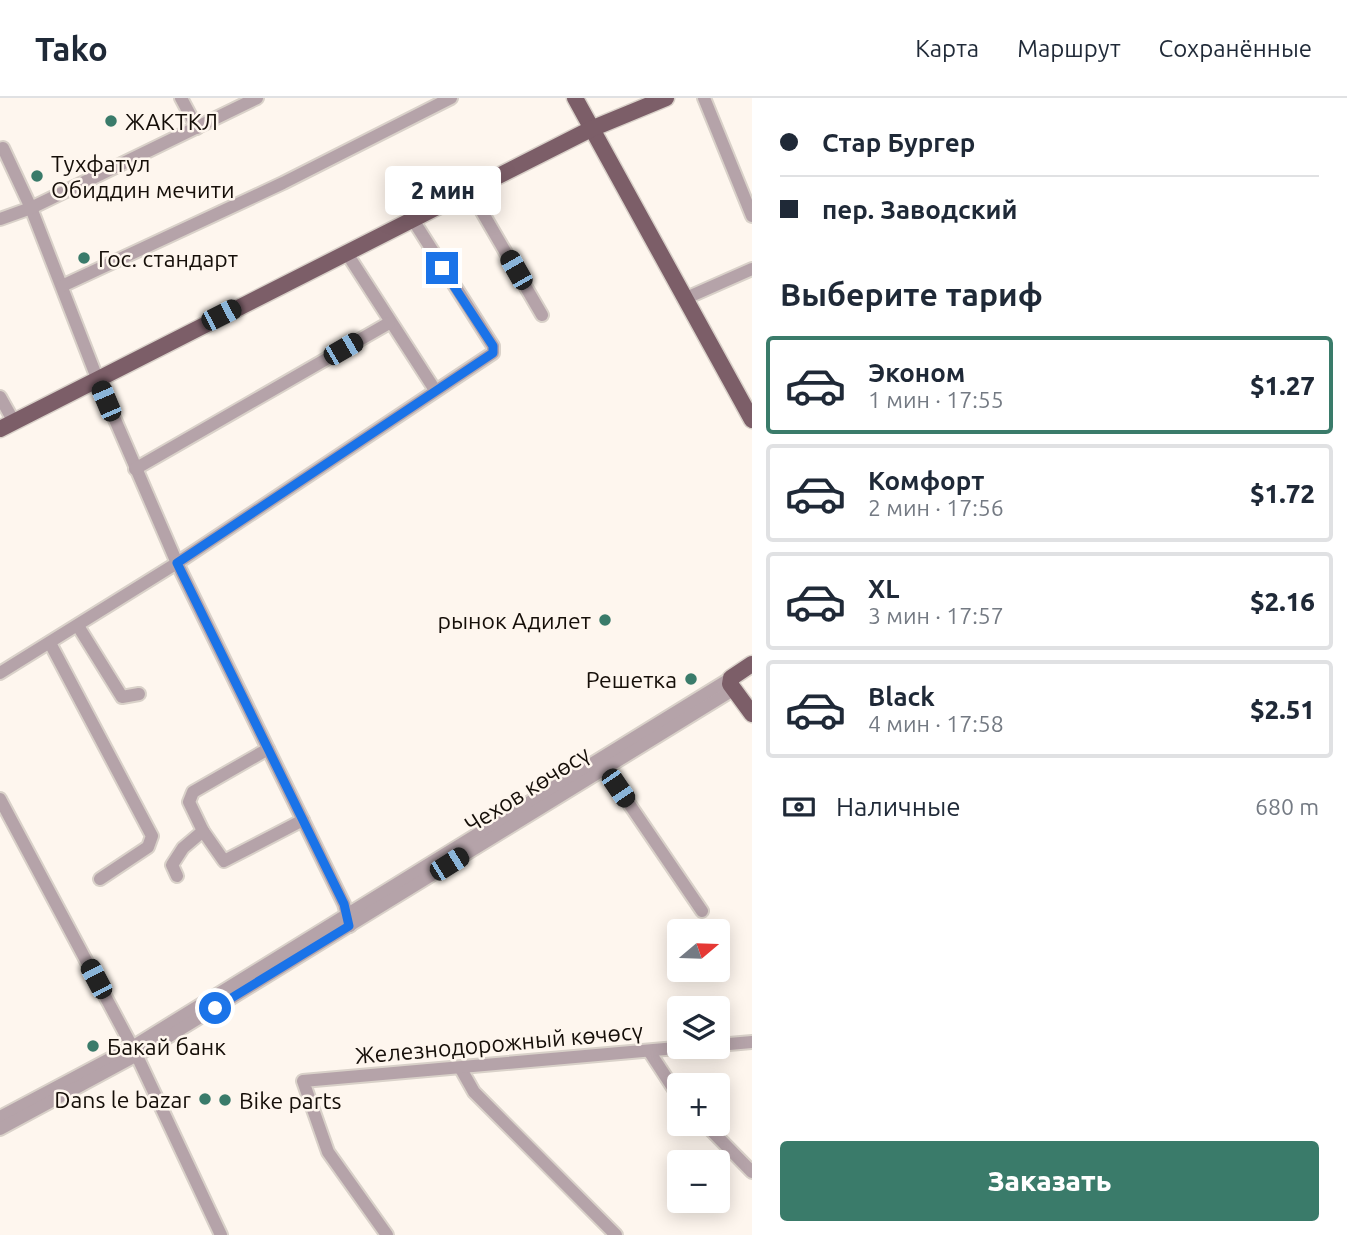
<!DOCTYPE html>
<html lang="ru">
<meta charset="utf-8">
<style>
:root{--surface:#fff;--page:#f2f2f3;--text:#1f2937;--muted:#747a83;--line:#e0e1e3;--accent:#3a7b6a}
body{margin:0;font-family:Ubuntu,sans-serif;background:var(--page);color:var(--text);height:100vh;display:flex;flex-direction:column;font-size:26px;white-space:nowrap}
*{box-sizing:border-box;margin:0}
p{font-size:23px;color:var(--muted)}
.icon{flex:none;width:38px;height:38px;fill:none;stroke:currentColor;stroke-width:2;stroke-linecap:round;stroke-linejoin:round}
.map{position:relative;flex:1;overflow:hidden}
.sheet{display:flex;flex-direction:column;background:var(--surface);width:595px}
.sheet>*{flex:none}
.guide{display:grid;align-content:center;height:154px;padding:0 28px;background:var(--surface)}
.needle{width:46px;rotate:71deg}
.fabs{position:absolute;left:667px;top:821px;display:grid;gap:14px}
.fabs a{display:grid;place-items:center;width:63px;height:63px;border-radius:7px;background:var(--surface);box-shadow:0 4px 18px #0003;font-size:35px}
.end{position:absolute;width:32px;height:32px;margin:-16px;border:9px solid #1a73e8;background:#fff;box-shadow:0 0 0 4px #fff}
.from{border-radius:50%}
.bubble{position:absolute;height:49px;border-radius:7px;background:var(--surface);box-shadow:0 4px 18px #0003;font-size:23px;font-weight:800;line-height:49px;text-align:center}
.car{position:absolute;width:21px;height:42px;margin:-21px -10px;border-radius:9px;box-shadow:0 0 5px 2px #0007;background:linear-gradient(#222 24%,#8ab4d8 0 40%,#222 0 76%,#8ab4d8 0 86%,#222 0)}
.guide b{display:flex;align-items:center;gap:24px;height:66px;font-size:26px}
.guide b+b{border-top:2px solid var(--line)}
.guide i{width:18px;height:18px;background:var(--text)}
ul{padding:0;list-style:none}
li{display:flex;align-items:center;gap:21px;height:98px;margin:0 14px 10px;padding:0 14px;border:4px solid var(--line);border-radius:7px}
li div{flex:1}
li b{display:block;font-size:26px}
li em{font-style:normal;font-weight:800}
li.current{border-color:var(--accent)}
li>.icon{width:63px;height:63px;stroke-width:1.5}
h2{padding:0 28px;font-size:32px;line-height:84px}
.pay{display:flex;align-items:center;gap:18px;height:77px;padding:0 28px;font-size:26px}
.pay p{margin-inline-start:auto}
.primary-button{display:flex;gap:14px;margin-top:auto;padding:14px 28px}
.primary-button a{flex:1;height:80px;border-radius:7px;background:var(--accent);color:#fff;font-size:28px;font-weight:800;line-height:80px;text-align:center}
header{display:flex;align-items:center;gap:42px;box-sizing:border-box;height:98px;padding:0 35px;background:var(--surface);border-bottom:2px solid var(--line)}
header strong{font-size:33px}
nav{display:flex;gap:38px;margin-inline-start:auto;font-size:24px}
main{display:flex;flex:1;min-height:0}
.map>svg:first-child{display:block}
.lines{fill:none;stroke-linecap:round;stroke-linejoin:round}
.minor-casing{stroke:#d9d1c9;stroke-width:16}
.major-casing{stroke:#d9d1c9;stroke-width:19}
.minor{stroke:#b5a3a9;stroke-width:12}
.major{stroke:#7c5e68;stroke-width:16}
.route{stroke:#1a73e8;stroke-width:9}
.poi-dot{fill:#3a7b6a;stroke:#fef6ee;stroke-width:2.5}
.labels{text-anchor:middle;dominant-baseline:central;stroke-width:5;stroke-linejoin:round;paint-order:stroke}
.poi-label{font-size:23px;fill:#150e08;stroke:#fef6ee;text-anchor:start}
.street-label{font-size:23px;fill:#150e08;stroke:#fef6ee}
</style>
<header>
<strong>Tako</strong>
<nav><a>Карта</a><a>Маршрут</a><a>Сохранённые</a></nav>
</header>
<main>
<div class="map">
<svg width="752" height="1137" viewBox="0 0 752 1137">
<rect width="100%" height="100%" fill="#fef6ee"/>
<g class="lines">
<defs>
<g id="minor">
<polyline points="181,0 197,30"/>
<polyline points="704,0 752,118"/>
<polyline points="0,51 3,50 31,110 97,280 177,465 344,806 350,828"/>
<polyline points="470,93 542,217"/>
<polyline points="0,121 31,110 257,0"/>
<polyline points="346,154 435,292"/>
<polyline points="62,188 283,85 451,0"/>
<polyline points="684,201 752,171"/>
<polyline points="0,299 14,324"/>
<polyline points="135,371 389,225"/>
<polyline points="78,528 122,599 139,596"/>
<polyline points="50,545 152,738 148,749 100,781"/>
<polyline points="0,575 177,465 493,255 493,248 413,122"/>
<polyline points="268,651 193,694 189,704 203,733 224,763 303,722"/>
<polyline points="600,663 702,813"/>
<polyline points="0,701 137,958 221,1137"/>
<polyline points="177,778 172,767 183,750 203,733"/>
<polyline points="718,947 752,944"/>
<polyline points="649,953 679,999"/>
<polyline points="461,971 474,994 616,1137"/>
<polyline points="0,1019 132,949 731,580"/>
<polyline points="705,1026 752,1074"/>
<polyline points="0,1031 150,950 733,592"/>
<polyline points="387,1137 328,1054 303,983 699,948"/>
</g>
<g id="major">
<polyline points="575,0 752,322"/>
<polyline points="0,331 591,31 666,0"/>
<polyline points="752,566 731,580 730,586 752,616"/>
</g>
</defs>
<!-- minor casing -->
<use href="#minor" class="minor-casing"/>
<!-- major casing -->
<use href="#major" class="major-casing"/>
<!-- minor -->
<use href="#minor" class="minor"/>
<!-- major -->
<use href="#major" class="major"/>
</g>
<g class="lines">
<!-- route -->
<polyline class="route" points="215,910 349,828 344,806 177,465 493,255 493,248 442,170"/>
</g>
<!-- markers -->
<g class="poi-dot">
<circle cx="111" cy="23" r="7"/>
<circle cx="37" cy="78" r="7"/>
<circle cx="84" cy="160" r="7"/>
<circle cx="605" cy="522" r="7"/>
<circle cx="691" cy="581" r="7"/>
<circle cx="93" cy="948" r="7"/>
<circle cx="205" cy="1001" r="7"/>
<circle cx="225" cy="1002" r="7"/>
</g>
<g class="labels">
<!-- poi labels -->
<g class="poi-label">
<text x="125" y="23">ЖАКТКЛ</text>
<text x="51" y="65">Тухфатул<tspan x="51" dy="26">Обиддин мечити</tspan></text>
<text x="98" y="160">Гос. стандарт</text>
<text x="591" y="522" text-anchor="end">рынок Адилет</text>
<text x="677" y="581" text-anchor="end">Решетка</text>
<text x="107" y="948">Бакай банк</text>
<text x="191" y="1001" text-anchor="end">Dans le bazar</text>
<text x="239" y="1002">Bike parts</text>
</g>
<!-- street labels -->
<g class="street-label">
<text transform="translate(527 691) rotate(-32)">Чехов көчөсү</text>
<text transform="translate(499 945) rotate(-5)">Железнодорожный көчөсү</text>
</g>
</g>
</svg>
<div class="fabs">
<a><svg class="needle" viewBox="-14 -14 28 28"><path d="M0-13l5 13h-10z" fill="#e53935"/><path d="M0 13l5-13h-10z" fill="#747a83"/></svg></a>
<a><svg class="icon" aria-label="layers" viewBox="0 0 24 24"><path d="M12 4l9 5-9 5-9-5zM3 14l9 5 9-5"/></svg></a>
<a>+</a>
<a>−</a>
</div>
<i class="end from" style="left:215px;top:910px"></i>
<i class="end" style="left:442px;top:170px"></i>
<div class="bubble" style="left:385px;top:68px;width:116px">2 мин</div>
<i class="car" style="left:516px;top:172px;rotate:330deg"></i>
<i class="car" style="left:221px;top:217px;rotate:63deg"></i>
<i class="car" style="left:343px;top:251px;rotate:60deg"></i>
<i class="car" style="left:106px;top:303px;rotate:337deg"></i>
<i class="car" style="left:618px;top:690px;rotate:146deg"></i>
<i class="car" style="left:449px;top:766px;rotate:58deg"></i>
<i class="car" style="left:96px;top:881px;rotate:332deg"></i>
</div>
<section class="sheet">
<div class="guide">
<b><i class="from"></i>Стар Бургер</b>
<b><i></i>пер. Заводский</b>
</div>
<h2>Выберите тариф</h2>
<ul>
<li class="current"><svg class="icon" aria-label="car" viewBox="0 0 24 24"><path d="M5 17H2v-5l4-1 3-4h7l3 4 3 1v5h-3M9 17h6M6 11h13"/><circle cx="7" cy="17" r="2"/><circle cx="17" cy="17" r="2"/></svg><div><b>Эконом</b><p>1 мин · 17:55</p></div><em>$1.27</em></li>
<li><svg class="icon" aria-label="car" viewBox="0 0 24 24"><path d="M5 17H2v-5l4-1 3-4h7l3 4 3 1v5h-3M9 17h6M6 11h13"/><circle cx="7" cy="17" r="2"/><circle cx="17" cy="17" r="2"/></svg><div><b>Комфорт</b><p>2 мин · 17:56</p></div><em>$1.72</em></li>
<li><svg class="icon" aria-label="car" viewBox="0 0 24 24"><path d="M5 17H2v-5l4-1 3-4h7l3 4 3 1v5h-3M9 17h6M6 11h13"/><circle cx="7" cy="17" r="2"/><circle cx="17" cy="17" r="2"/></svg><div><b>XL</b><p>3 мин · 17:57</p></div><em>$2.16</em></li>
<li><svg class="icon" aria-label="car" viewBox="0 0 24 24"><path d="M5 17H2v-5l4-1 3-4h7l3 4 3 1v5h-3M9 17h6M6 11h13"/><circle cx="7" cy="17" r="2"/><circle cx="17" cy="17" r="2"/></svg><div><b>Black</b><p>4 мин · 17:58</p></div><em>$2.51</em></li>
</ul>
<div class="pay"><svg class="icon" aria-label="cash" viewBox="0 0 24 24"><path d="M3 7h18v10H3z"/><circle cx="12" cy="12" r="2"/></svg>Наличные<p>680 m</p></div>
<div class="primary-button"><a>Заказать</a></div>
</section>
</main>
